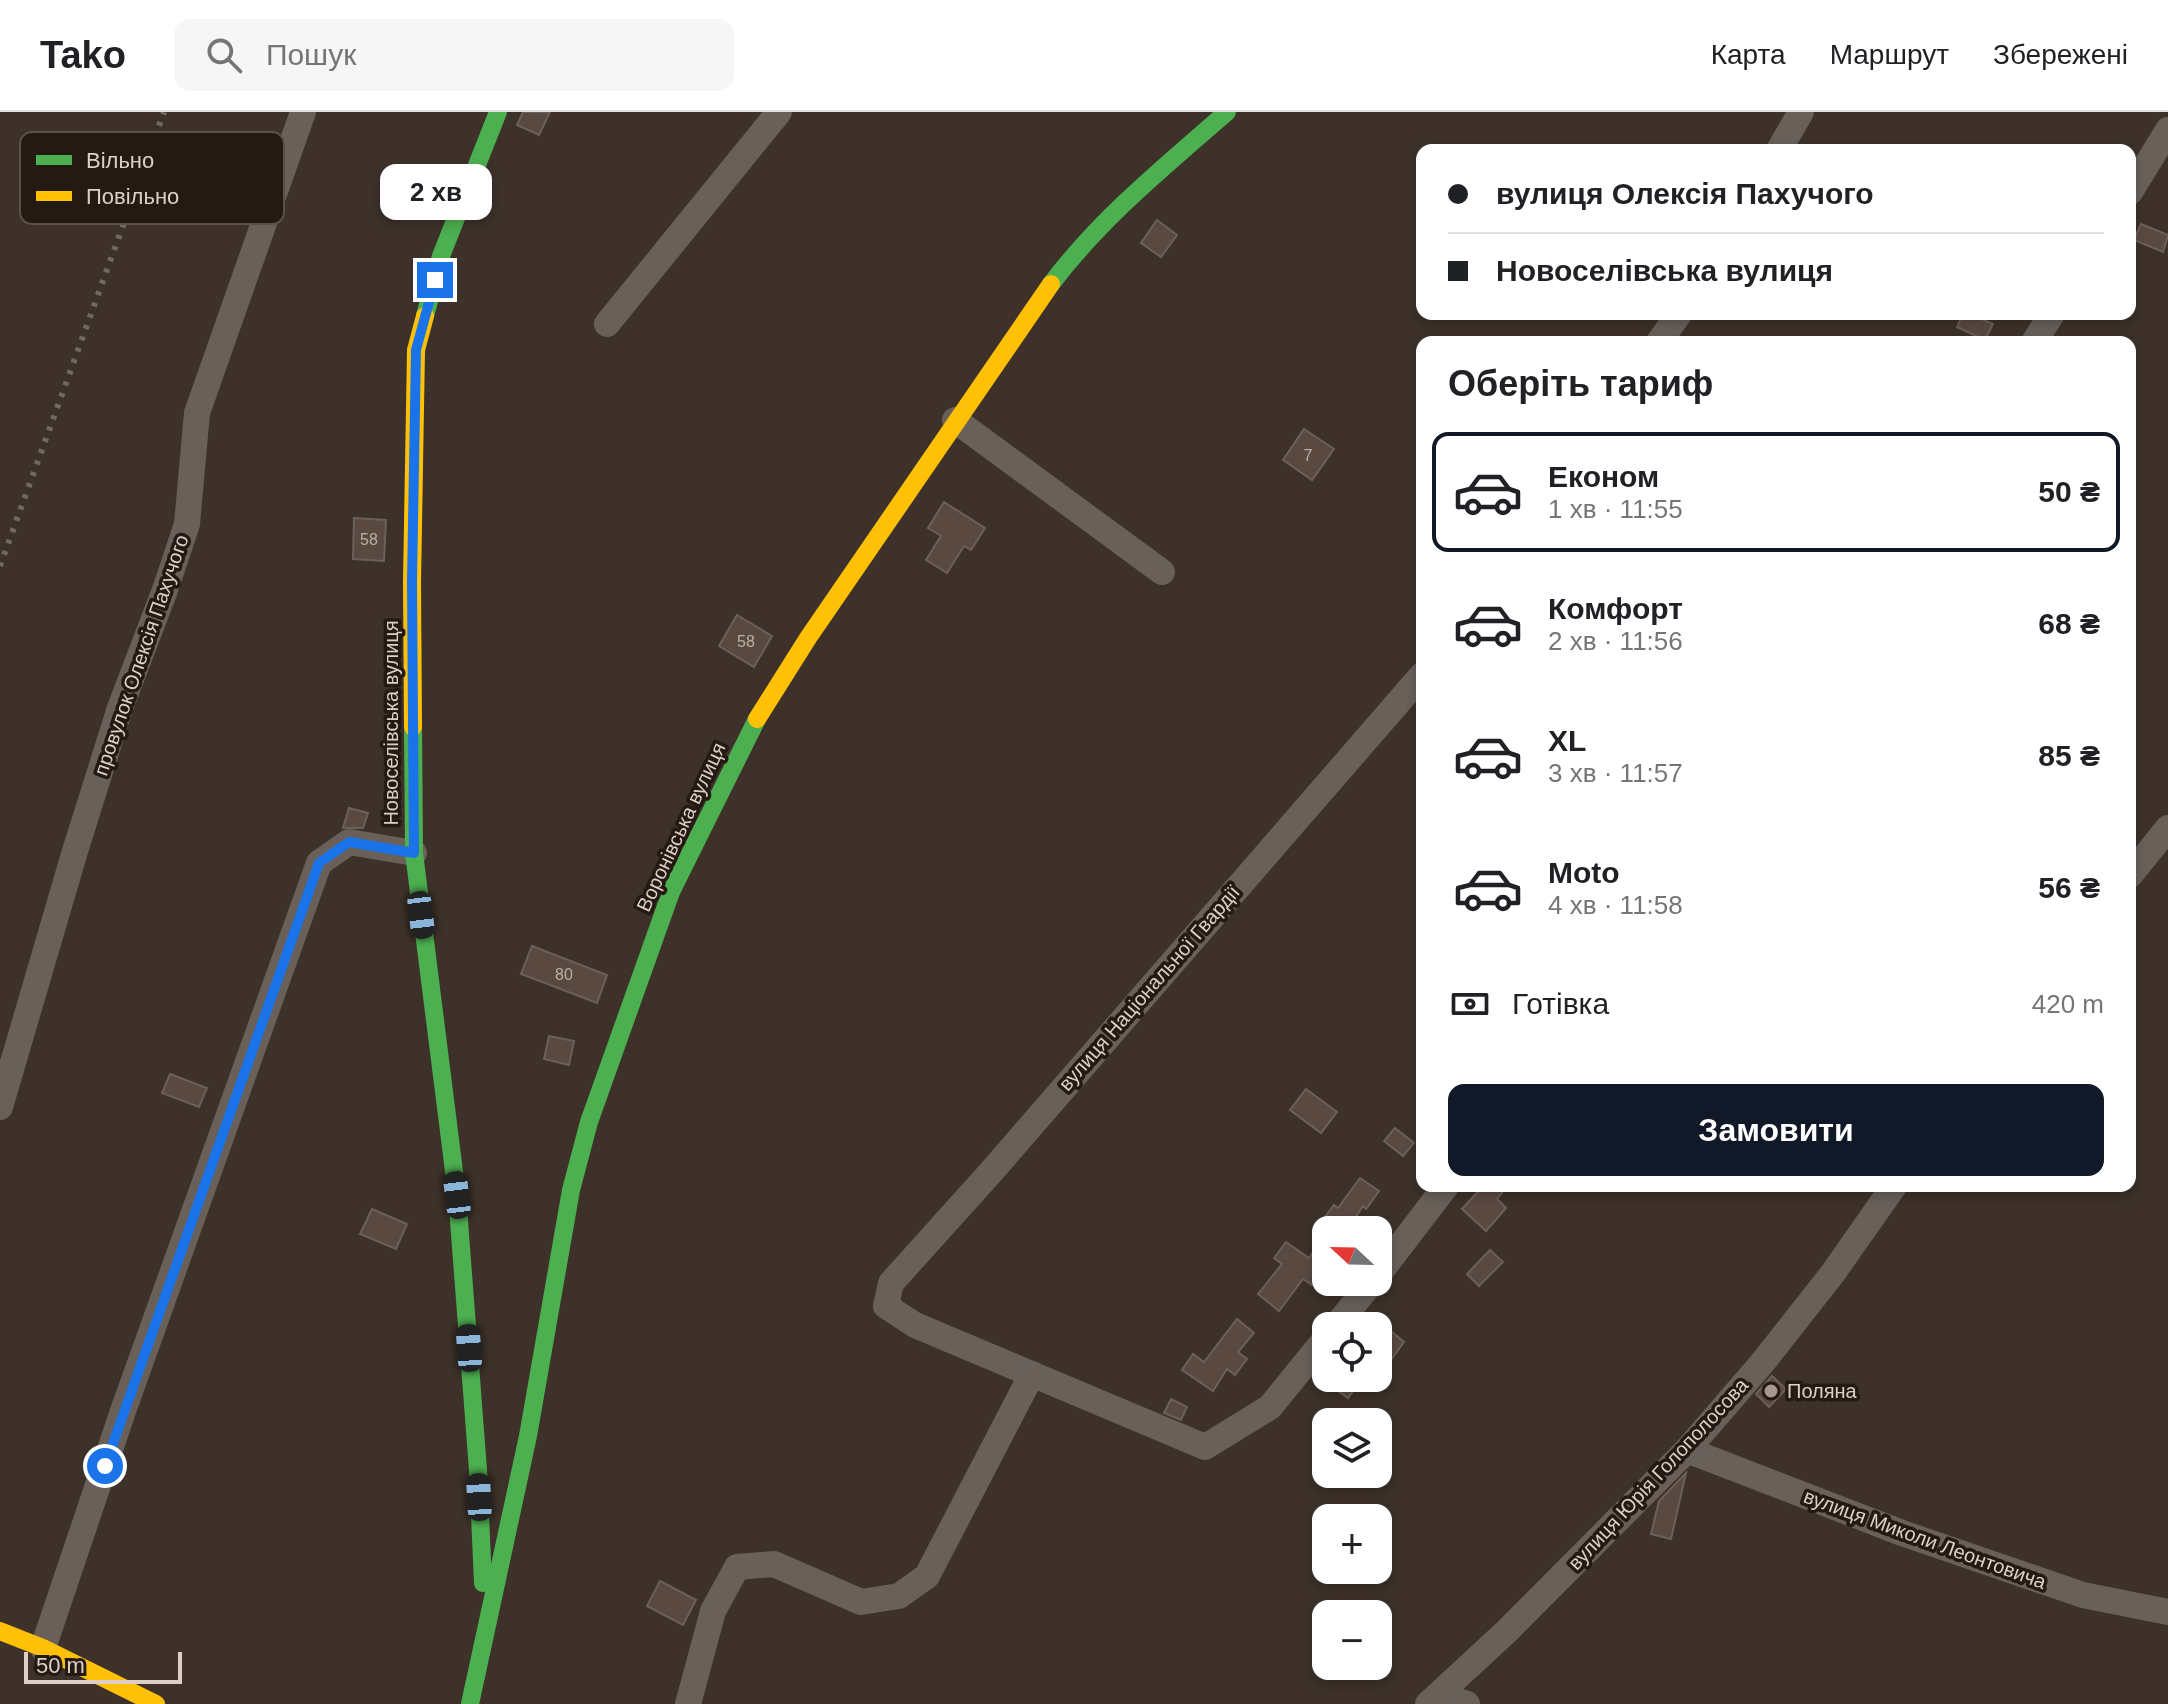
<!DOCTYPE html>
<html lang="uk">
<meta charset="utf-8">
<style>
:root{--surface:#fff;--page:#f6f6f6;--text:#202124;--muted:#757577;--line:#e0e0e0;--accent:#111827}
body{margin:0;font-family:Arial,sans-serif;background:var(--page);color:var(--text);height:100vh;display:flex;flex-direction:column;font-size:30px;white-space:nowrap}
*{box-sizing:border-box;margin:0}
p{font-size:26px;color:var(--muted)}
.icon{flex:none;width:44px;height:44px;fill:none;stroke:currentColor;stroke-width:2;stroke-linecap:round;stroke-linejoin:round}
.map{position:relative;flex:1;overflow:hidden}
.side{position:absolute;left:1416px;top:224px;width:720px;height:856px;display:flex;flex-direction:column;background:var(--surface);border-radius:16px;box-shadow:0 4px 12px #0003}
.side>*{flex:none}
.top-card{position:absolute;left:1416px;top:32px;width:720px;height:176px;border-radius:16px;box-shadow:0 4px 12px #0003;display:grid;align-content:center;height:176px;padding:0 32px;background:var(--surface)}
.needle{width:52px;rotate:292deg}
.controls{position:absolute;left:1312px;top:1104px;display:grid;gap:16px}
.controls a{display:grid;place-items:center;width:80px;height:80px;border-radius:16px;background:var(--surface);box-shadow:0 4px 12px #0003;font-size:40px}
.scale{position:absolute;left:24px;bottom:20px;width:158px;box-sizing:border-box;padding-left:8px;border:4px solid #decfc6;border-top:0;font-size:22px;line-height:28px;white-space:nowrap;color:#decfc6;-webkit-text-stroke:6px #241a14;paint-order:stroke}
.end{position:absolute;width:36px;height:36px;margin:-18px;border:10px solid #1a73e8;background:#fff;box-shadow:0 0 0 4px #fff}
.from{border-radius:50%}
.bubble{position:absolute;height:56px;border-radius:16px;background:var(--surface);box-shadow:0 4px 12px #0003;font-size:26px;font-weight:700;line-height:56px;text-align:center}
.car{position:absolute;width:24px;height:48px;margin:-24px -12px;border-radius:10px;box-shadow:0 0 6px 2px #0007;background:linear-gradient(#222 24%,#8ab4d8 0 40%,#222 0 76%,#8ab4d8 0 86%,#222 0)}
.top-card b{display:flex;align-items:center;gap:28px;height:76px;font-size:30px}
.top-card b+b{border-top:2px solid var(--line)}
.top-card i{width:20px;height:20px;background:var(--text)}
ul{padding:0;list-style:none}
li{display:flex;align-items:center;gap:24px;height:120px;margin:0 16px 12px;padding:0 16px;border:4px solid transparent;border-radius:16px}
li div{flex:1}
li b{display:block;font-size:30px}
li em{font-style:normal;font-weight:700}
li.active{border-color:var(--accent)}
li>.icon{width:72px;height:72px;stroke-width:1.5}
h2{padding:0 32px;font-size:36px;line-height:96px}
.pay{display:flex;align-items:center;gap:20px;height:88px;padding:0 32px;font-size:30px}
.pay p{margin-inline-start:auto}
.primary-button{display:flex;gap:16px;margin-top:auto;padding:16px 32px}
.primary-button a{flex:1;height:92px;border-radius:16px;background:var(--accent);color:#fff;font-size:32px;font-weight:700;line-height:92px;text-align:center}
header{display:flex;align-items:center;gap:48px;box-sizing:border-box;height:112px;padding:0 40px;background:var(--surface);border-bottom:2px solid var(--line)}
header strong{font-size:38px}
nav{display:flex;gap:44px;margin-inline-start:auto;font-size:28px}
.search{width:560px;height:72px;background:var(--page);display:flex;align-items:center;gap:20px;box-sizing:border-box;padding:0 28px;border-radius:16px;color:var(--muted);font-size:30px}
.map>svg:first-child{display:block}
.building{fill:#5a4941;stroke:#6b605a;stroke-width:2}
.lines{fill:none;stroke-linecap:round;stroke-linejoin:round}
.street{stroke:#686059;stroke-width:26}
.fast{stroke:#4caf50;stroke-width:18}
.slow{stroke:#ffc107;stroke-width:18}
.rail{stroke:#726963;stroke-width:6;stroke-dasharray:4 8;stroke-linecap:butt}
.route{stroke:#1a73e8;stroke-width:10}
.poi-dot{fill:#a6988f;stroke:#241a14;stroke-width:3}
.labels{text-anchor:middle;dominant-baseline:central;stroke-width:7;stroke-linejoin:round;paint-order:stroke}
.number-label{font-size:16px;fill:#bdaea5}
.street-label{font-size:20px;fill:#decfc6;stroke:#241a14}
.poi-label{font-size:20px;fill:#decfc6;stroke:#241a14;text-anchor:start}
.key{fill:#241a14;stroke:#5c5049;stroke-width:2}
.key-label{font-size:22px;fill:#decfc6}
</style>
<header>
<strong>Tako</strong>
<div class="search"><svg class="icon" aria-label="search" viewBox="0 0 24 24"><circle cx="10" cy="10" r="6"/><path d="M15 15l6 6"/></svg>Пошук</div>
<nav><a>Карта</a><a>Маршрут</a><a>Збережені</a></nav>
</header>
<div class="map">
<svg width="2168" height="1592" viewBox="0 0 2168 1592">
<rect width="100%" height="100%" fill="#3d3129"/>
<!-- building -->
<g class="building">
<polygon points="523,0 550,0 539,23 517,13"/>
<polygon points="1157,108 1177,123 1161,145 1141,131"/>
<polygon points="2141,112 2168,123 2163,140 2134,128"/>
<polygon points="1963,202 1970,202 1993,212 1985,228 1957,215"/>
<polygon points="1304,317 1334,337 1312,368 1283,348"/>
<polygon points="944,390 985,416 971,438 964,434 947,461 926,448 941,424 928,416"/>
<polygon points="354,406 386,408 384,449 353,447"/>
<polygon points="737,503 772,524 754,555 719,534"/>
<polygon points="349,696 368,701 363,716 343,716"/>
<polygon points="532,834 607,863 597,891 521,862"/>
<polygon points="549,924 574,929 569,953 544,947"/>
<polygon points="170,962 207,976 199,995 162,981"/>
<polygon points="1306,977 1337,1000 1321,1021 1290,998"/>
<polygon points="1395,1016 1414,1031 1403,1044 1384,1029"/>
<polygon points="1360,1066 1379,1079 1366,1097 1363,1094 1347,1118 1335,1118 1322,1109 1334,1093 1338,1096"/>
<polygon points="1483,1074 1507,1074 1497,1087 1506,1096 1486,1119 1462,1097"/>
<polygon points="372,1097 407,1112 396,1137 360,1122"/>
<polygon points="1326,1121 1326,1154 1312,1173 1303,1167 1279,1199 1258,1182 1282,1152 1274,1146 1286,1130 1309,1146"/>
<polygon points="1490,1138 1503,1150 1479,1174 1467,1162"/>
<polygon points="1237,1207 1254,1221 1238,1240 1247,1247 1235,1263 1227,1257 1213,1279 1182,1258 1193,1242 1204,1250"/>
<polygon points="1385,1214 1404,1230 1378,1266 1378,1225"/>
<polygon points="1772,1264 1786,1277 1769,1295 1756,1282"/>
<polygon points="1320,1266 1362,1266 1348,1286"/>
<polygon points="1171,1287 1187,1295 1181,1308 1164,1301"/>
<polygon points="1686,1361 1671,1427 1651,1422 1659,1389"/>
<polygon points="660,1469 696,1488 683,1513 647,1494"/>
</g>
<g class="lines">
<!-- street -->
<g class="street">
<polyline points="1779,38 1801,0"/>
<polyline points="2130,80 2168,18"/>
<polyline points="607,212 779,0"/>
<polyline points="1659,230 1679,202"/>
<polyline points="2034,230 2052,202"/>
<polyline points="955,308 1162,460"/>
<polyline points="2130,763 2168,716"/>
<polyline points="0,995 75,739 120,596 165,478 187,412 197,301 303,0"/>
<polyline points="1378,1163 1446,1074"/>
<polyline points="1336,1214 1372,1170"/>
<polyline points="1326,1226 1270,1295 1205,1335 915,1213 886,1194 891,1171 991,1060 1422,563"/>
<polyline points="1687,1338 1902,1421 2083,1483 2168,1500"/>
<polyline points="43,1536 123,1299 319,751 349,730 414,741"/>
<polyline points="1438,1583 1467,1592"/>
<polyline points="688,1592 713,1499 737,1455 774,1452 861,1490 899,1484 927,1464 1032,1262"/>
<polyline points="1428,1592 1507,1519 1687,1338 1763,1250 1833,1161 1894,1074"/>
</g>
<!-- fast -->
<g class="fast">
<path d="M1051,172C1101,106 1165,54 1227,0"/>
<polyline points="425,204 441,144 498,0"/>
<polyline points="413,615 414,741 457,1083 478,1358 483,1471"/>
<polyline points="470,1592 528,1324 571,1078 589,1010 671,780 757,607"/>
</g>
<!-- slow -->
<g class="slow">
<polyline points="757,607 808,526 1051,172"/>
<polyline points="413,615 412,470 416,238 425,204"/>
<polyline points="0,1519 43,1536 156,1592"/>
</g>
<!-- rail -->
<polyline class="rail" points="0,454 164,0"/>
</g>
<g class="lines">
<!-- route -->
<polyline class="route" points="105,1354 319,751 349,730 414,741 412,470 416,238 435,168"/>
</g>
<!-- markers -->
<circle class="poi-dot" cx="1771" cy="1279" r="8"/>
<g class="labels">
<!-- number labels -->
<g class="number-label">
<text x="1308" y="343">7</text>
<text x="369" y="427">58</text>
<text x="746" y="529">58</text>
<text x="564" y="862">80</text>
</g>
<!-- street labels -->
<g class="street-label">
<text transform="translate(141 543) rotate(-71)">провулок Олексія Пахучого</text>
<text transform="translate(391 611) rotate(-90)">Новоселівська вулиця</text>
<text transform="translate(681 715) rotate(-65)">Воронівська вулиця</text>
<text transform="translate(1149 876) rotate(-49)">вулиця Національної Гвардії</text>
<text transform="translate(1658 1362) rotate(-47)">вулиця Юрія Голополосова</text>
<text transform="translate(1925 1427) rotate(20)">вулиця Миколи Леонтовича</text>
</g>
<!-- poi labels -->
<g class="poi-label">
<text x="1787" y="1279">Поляна</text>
</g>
</g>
<!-- legend -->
<rect x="20" y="20" width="264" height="92" rx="12" class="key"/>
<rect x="36" y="43" width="36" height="10" fill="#4caf50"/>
<rect x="36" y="79" width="36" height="10" fill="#ffc107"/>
<g class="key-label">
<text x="86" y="56">Вільно</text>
<text x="86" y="92">Повільно</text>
</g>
</svg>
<div class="controls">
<a><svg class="needle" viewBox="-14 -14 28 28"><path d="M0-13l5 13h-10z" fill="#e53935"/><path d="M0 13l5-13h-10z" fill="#757577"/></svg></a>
<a><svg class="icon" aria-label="locate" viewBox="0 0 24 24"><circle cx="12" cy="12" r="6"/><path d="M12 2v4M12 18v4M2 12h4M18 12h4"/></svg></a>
<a><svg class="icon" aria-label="layers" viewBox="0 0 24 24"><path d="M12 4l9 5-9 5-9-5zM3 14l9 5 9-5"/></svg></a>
<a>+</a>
<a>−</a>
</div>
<div class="scale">50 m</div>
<i class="end from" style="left:105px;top:1354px"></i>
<i class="end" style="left:435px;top:168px"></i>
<div class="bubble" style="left:380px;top:52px;width:112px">2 хв</div>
<i class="car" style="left:421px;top:803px;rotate:173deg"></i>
<i class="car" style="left:457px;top:1083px;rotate:353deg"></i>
<i class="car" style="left:469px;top:1236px;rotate:356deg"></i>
<i class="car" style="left:479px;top:1385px;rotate:357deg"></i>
<div class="top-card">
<b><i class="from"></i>вулиця Олексія Пахучого</b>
<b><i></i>Новоселівська вулиця</b>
</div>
<section class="side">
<h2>Оберіть тариф</h2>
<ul>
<li class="active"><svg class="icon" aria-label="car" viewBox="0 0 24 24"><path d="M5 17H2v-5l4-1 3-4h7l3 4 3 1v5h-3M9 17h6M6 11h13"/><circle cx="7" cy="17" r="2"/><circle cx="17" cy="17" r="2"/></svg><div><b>Економ</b><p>1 хв · 11:55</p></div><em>50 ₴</em></li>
<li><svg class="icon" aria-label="car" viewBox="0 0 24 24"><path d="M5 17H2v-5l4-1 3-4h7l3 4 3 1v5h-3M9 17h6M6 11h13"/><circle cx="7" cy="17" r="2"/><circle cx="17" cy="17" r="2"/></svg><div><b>Комфорт</b><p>2 хв · 11:56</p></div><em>68 ₴</em></li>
<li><svg class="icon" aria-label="car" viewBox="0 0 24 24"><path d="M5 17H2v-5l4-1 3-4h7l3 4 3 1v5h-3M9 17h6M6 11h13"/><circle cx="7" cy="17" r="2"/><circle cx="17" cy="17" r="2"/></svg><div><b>XL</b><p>3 хв · 11:57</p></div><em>85 ₴</em></li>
<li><svg class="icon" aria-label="car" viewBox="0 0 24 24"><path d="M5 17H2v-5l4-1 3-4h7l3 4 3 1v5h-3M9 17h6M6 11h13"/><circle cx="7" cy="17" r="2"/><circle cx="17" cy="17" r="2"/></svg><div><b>Moto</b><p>4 хв · 11:58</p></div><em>56 ₴</em></li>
</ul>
<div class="pay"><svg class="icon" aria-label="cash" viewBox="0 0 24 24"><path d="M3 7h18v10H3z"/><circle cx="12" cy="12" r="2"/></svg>Готівка<p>420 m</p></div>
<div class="primary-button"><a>Замовити</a></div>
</section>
</div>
